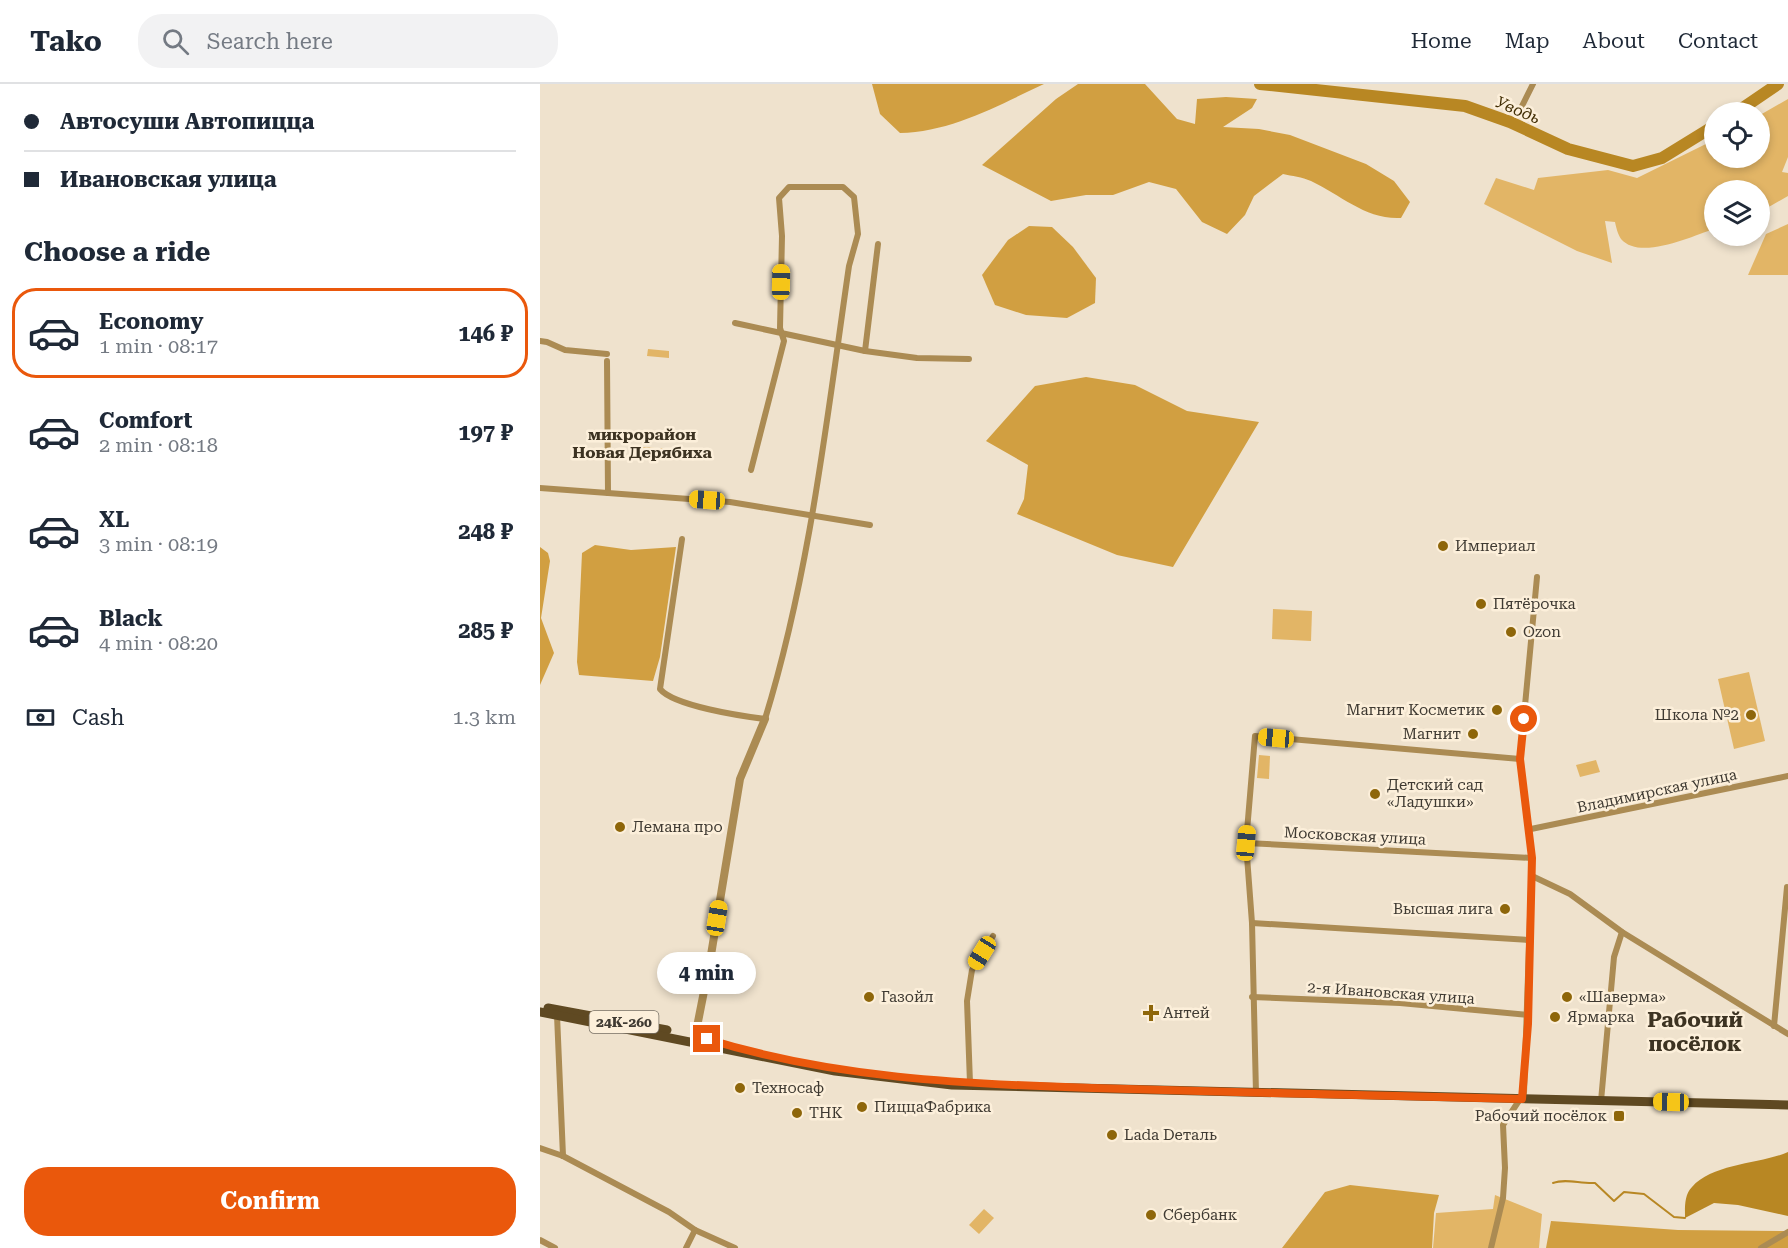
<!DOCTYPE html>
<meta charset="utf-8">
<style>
:root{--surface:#fff;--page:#f2f2f3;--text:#1f2937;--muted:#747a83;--line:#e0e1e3;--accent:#ea580c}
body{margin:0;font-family:"Roboto Serif",serif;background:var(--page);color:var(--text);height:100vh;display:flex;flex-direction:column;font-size:22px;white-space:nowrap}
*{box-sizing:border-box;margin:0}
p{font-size:20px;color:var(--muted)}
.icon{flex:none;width:33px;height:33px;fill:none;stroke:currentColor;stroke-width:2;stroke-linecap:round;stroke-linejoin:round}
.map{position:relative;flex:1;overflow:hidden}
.panel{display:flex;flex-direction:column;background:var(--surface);width:540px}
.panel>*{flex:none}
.hud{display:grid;align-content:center;height:132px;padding:0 24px;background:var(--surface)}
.fabs{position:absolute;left:1164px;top:18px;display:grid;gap:12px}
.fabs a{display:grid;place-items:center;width:66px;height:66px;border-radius:50%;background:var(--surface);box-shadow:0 3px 9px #0003;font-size:30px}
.end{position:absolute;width:27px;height:27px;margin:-14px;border:8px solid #ea580c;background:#fff;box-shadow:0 0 0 3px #fff}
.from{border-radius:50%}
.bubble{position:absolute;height:42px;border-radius:21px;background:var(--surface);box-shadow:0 3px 9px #0003;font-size:20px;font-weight:700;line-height:42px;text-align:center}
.car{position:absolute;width:18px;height:36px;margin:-18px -9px;border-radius:8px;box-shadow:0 0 4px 2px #0007;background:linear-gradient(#f5c518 24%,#345 0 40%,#f5c518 0 76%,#345 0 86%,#f5c518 0)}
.hud b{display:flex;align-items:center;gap:21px;height:57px;font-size:22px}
.hud b+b{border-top:2px solid var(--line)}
.hud i{width:15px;height:15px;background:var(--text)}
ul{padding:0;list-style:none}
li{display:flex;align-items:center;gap:18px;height:90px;margin:0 12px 9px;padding:0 12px;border:3px solid transparent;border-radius:24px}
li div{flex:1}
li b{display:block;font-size:22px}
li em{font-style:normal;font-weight:700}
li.active{border-color:var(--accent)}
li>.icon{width:54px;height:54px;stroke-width:1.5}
h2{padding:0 24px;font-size:27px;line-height:72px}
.pay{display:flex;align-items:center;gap:15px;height:66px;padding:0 24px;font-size:22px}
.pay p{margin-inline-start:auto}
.button{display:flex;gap:12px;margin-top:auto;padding:12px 24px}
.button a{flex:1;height:69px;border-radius:24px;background:var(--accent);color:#fff;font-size:24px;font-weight:700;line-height:69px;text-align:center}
header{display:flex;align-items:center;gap:36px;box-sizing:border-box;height:84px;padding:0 30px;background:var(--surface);border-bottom:2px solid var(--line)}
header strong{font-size:28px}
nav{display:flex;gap:33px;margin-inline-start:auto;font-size:21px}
.search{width:420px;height:54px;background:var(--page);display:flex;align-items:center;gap:15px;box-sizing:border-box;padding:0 21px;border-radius:24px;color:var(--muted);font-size:22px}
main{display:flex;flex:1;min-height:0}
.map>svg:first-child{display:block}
.green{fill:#e2b566}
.forest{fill:#d19f41}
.water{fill:#b88723}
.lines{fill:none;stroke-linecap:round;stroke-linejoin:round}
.stream{stroke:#b88723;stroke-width:2}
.river{stroke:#b88723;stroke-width:12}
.minor{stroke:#ab8b53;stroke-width:6}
.tertiary{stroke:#ab8b53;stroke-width:8}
.primary{stroke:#5f4922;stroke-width:9}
.route{stroke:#ea580c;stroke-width:8}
.poi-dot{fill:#8e660a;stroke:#fcefda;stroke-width:2}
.labels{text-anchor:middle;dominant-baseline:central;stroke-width:5;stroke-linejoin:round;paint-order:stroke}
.shield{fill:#fcefda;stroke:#787064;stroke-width:1.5}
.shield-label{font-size:14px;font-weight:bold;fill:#3f3a32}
.poi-label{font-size:15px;fill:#3f3a32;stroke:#fcefda;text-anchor:start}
.street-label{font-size:15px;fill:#3f3a32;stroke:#fcefda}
.water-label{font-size:16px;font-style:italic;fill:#412d03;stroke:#fcefda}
.neighbourhood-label{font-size:16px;font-weight:bold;fill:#3d3322;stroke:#fcefda}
.district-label{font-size:21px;font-weight:bold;fill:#3d3322;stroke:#fcefda}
</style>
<header>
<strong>Tako</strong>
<div class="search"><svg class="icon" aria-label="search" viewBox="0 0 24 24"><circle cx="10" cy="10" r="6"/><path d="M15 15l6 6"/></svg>Search here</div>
<nav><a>Home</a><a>Map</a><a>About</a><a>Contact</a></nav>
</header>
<main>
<section class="panel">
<div class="hud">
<b><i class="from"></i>Автосуши Автопицца</b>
<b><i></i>Ивановская улица</b>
</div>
<h2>Choose a ride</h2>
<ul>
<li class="active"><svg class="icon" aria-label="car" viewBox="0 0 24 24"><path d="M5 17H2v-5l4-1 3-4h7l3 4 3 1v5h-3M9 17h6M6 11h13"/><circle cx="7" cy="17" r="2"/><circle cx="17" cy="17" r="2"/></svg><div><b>Economy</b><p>1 min · 08:17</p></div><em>146 ₽</em></li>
<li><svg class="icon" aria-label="car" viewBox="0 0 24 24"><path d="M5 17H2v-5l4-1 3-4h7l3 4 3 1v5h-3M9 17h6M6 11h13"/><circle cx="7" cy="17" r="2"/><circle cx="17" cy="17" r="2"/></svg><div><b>Comfort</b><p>2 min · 08:18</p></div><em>197 ₽</em></li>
<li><svg class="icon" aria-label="car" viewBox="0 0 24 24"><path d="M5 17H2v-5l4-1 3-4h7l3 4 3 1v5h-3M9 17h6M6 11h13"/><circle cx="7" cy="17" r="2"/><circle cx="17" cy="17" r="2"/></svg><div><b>XL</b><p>3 min · 08:19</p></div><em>248 ₽</em></li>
<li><svg class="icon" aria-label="car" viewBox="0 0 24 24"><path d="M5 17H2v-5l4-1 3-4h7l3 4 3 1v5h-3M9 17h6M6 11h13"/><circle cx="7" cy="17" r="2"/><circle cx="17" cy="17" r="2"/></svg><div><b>Black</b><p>4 min · 08:20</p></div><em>285 ₽</em></li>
</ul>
<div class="pay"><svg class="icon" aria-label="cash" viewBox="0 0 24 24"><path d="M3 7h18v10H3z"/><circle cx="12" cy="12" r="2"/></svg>Cash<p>1.3 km</p></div>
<div class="button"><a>Confirm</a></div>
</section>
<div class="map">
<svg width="1248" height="1164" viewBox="0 0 1248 1164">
<rect width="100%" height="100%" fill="#efe2cd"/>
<!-- green -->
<g class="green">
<path d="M1248,15V73L1242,88L1248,89V112L1220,128V106H1174V145C1152,152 1100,177 1081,155C1078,151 1076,143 1075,138L1065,137L1072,179L1037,167L944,120L956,94L994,106L998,94L1068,86L1097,94L1174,56V74H1220V31Z"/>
<polygon points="1248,140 1248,191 1208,191 1226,150"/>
<polygon points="108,265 129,267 129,274 107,272"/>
<polygon points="102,363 129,365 128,374 102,372"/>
<polygon points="733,525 772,527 771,557 732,555"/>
<polygon points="1209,588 1225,657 1194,665 1178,595"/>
<polygon points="719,671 730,672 729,695 717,694"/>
<polygon points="1056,676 1060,688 1040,693 1036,681"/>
<polygon points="955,1111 1002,1130 999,1164 893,1164 896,1129 953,1125"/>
<polygon points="444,1125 454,1134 439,1150 429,1141"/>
</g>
<!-- forest -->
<g class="forest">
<path d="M332,0H504C459,21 411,48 360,49L340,30Z"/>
<path d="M538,0H605L637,35L655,40L657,15L686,13L717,15L712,24L683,43L719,45L750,51L826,80L854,97L870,118L861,134C826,136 801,111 771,97C762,93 752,92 743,90L714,112L705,131L687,150L662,138L636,105L609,98L573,111H546L511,117L442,81L516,15Z"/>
<polygon points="489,142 512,143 533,163 556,194 555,219 527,234 486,231 455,221 442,191 468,156"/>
<polygon points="546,293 595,301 647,327 719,338 633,483 577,471 477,430 484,415 488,381 446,357 495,302"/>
<polygon points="55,461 91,466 136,463 120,573 113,597 39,591 37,578 42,469"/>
<polygon points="0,463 8,469 10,477 1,534 14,569 0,601"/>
<polygon points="810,1101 899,1111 894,1129 892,1164 742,1164 785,1108"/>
<polygon points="1011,1137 1138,1146 1248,1147 1248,1164 1006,1164"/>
</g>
<!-- water -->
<path class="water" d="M1248,1068V1132L1198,1121L1174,1119L1145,1134C1145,1124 1144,1111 1152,1103C1173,1079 1221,1080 1248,1068Z"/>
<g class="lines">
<!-- stream -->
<path class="stream" d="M1013,1099C1026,1094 1040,1100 1055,1099L1074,1117L1084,1108L1104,1110L1134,1133L1145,1134"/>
<!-- river -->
<g class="river">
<polyline points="720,0 925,22 970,38 1028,65 1093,82 1122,74 1174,42"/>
<polyline points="1197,28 1238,0"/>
</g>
<!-- minor -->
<g class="minor">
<polyline points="982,22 993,0"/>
<polyline points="195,239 325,267 377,274 429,275"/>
<polyline points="0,257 7,258 25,266 67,270"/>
<polyline points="325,267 338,160"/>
<polyline points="67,277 68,409"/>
<polyline points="0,404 190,418 330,441"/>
<path d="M142,455L120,605C134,622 201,632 225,635C270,489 287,333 309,182L318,150L314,113L303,103H249L239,114L242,152L240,244L244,257L211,386"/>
<polyline points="991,745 1248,692"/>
<polyline points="706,759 715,652 980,675"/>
<polyline points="992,792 1030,810 1082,848 1248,950"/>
<polyline points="712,839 990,856"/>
<polyline points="712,913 860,919 988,931"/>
<polyline points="17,931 23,1072"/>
<polyline points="1234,942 1247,803"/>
<polyline points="430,999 427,917 432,886 453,852"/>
<polyline points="716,1009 712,839 706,759 992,774"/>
<polyline points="1061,1017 1074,873 1082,848"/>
<polyline points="0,1064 23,1072 129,1128 155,1146 195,1164"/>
<polyline points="0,1156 15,1164"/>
<polyline points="146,1164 155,1146"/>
<polyline points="951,1164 963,1114 965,1084 963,1041 984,1009 992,774 980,675 997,493"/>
<polyline points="1221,1164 1248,1148"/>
</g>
<!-- tertiary -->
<polyline class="tertiary" points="154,958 170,877 200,695 225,635"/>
<!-- primary -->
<g class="primary">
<polyline points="8,924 127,946"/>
<polyline points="0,928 295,987 412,1001 1248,1021"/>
</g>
</g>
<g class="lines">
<!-- route -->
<path class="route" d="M167,955C292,994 422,1000 552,1004C695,1009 839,1011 982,1015L988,940L992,774L980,675L984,635"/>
</g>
<!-- markers -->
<g class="poi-dot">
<circle cx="903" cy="462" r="6"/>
<circle cx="941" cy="520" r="6"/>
<circle cx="971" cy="548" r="6"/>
<circle cx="957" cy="626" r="6"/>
<circle cx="1211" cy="631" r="6"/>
<circle cx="933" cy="650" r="6"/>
<circle cx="835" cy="710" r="6"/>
<circle cx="80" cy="743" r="6"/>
<circle cx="965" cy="825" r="6"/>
<circle cx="329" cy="913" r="6"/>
<circle cx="1027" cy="913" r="6"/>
<path d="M608 920h6v6h6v6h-6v6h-6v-6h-6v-6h6z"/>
<circle cx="1015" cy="933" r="6"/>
<circle cx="200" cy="1004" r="6"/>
<circle cx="322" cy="1023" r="6"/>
<circle cx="257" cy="1029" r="6"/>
<rect x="1073" y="1026" width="12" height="12" rx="3"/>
<circle cx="572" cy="1051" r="6"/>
<circle cx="611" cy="1131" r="6"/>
</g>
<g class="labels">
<!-- shield labels -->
<rect class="shield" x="49.5" y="927" width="69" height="22" rx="4.5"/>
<g class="shield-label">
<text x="84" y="938">24К-260</text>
</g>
<!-- poi labels -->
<g class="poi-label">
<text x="915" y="462">Империал</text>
<text x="953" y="520">Пятёрочка</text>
<text x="983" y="548">Ozon</text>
<text x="945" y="626" text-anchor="end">Магнит Косметик</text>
<text x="1199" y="631" text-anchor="end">Школа №2</text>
<text x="921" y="650" text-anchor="end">Магнит</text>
<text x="847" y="701">Детский сад<tspan x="847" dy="17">«Ладушки»</tspan></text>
<text x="92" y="743">Лемана про</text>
<text x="953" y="825" text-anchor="end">Высшая лига</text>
<text x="341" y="913">Газойл</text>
<text x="1039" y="913">«Шаверма»</text>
<text x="623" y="929">Антей</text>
<text x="1027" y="933">Ярмарка</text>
<text x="212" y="1004">Техносаф</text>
<text x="334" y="1023">ПиццаФабрика</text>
<text x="269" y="1029">ТНК</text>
<text x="1067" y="1032" text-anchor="end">Рабочий посёлок</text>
<text x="584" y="1051">Lada Dеталь</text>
<text x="623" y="1131">Сбербанк</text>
</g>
<!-- street labels -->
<g class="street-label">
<text transform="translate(1117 707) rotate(-12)">Владимирская улица</text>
<text transform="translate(815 752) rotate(3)">Московская улица</text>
<text transform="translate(851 909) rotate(4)">2-я Ивановская улица</text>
</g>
<!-- water labels -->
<g class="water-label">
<text transform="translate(978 26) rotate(23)">Уводь</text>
</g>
<!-- neighbourhood labels -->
<g class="neighbourhood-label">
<text x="102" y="350">микрорайон<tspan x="102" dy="18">Новая Дерябиха</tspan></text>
</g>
<!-- district labels -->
<g class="district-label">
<text x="1155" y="936">Рабочий<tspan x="1155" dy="24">посёлок</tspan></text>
</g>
</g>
</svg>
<div class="fabs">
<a><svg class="icon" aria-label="locate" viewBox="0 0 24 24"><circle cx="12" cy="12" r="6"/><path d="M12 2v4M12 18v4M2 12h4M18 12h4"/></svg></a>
<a><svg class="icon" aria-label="layers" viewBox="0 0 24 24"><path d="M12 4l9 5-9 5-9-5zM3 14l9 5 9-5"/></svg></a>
</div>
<i class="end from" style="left:984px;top:635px"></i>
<i class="end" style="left:167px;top:955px"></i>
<div class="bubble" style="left:117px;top:868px;width:99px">4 min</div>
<i class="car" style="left:241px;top:198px;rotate:1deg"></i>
<i class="car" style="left:167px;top:416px;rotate:274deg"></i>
<i class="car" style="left:736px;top:654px;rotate:275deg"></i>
<i class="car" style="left:706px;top:759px;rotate:5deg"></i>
<i class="car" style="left:177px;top:834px;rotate:9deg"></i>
<i class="car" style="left:442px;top:869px;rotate:212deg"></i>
<i class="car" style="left:1131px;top:1018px;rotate:271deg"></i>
</div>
</main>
